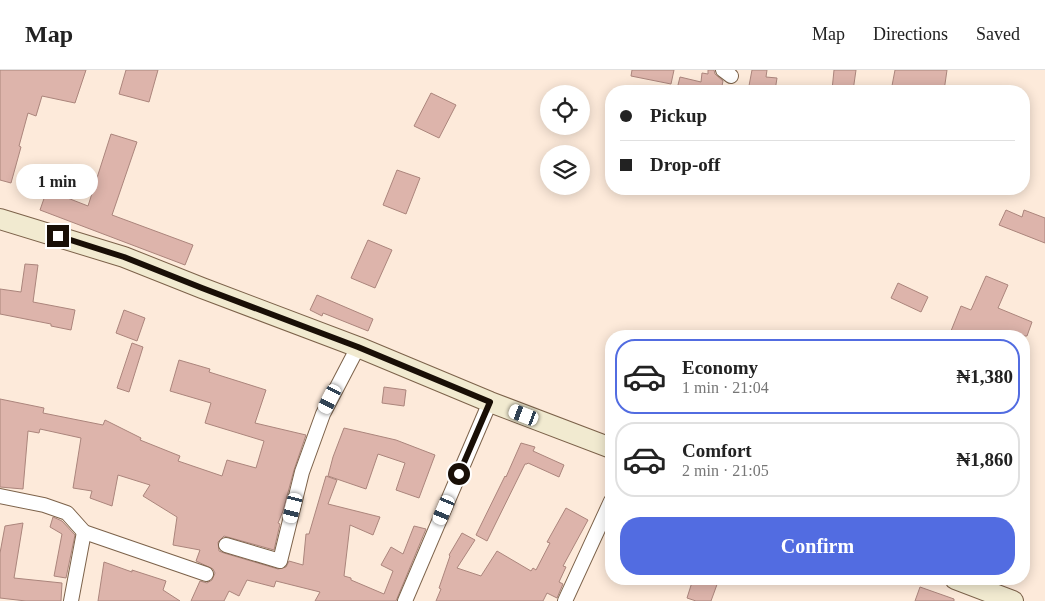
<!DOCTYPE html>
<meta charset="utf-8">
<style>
:root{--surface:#fff;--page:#f6f6f6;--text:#222;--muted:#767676;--line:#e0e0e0;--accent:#526ce1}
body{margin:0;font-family:Georgia,serif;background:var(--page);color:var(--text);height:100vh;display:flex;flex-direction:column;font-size:19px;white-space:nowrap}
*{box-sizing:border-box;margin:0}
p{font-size:16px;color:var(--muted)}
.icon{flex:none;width:28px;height:28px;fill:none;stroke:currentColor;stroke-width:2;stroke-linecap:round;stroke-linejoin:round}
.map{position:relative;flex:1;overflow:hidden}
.drawer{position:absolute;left:605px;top:260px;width:425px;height:255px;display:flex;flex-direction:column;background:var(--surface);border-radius:20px;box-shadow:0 2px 12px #0003}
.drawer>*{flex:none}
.banner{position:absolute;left:605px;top:15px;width:425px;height:110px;border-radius:20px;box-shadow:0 2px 12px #0003;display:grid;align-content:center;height:110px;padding:0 15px;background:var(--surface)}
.controls{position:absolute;left:540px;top:15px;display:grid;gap:10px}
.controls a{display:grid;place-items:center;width:50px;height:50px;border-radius:50%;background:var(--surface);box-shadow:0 2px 12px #0003;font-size:25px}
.end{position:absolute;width:22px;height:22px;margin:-11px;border:6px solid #190f06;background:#fff;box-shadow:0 0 0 2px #fff}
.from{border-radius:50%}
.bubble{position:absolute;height:35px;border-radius:18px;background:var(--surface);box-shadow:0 2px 12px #0003;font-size:16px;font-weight:600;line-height:35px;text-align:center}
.car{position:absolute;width:15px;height:30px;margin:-15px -8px;border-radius:6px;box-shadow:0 0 4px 1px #0007;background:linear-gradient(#fff 24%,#345 0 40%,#fff 0 76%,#345 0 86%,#fff 0)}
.banner b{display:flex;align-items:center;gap:18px;height:48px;font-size:19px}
.banner b+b{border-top:1px solid var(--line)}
.banner i{width:12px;height:12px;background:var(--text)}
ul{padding:9px 0 0;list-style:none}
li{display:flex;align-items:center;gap:15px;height:75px;margin:0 10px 8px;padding:0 5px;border:2px solid var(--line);border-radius:20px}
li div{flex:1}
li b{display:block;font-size:19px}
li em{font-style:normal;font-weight:600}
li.active{border-color:var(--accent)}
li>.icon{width:45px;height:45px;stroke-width:1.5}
.button{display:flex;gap:10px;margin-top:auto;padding:10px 15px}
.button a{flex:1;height:58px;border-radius:20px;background:var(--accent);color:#fff;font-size:20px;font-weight:600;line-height:58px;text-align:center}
header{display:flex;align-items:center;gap:30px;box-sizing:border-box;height:70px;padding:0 25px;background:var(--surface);border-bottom:1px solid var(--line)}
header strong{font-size:24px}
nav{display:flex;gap:28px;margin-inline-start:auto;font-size:18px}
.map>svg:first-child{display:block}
.building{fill:#ddb4ab;stroke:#ab857c}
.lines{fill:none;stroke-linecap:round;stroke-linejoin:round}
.street-casing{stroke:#7c624a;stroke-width:16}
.secondary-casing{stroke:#7c624a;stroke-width:22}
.street{stroke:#fff;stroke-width:14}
.secondary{stroke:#f1ead0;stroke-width:20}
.route{stroke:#190f06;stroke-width:6}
</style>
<header>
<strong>Map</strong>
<nav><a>Map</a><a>Directions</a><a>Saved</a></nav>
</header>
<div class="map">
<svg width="1045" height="531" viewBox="0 0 1045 531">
<rect width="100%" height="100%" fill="#fdeada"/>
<!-- building -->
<g class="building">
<polygon points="0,0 86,0 75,33 42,26 36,46 28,43 19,76 21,77 11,113 0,110"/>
<polygon points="126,0 158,0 149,32 119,24"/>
<polygon points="632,0 674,0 671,14 631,6"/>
<polygon points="708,0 714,0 715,4 723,11 721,21 687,21 677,19 680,7 701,12 702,3 708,4"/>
<polygon points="752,0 767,0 766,7 777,8 775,21 748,21"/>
<polygon points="834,0 856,0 853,21 832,20"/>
<polygon points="895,0 947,0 944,21 891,21"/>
<polygon points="431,23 456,35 439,68 414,56"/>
<polygon points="111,64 137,72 112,145 193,175 185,195 40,140 47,120 88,136"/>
<polygon points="397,100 420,108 406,144 383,135"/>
<polygon points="1006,140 1022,147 1024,140 1045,148 1045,173 999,155"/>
<polygon points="368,170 392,180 375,218 351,208"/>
<polygon points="25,194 38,195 33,232 75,240 71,260 51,256 51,254 0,244 0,219 21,222"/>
<polygon points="986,206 1008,215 998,238 1032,252 1027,266 949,266 961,236 971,240"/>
<polygon points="898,213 928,227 921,242 891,228"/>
<polygon points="317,225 373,249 368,261 323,243 322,246 310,240"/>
<polygon points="124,240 145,248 137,271 116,263"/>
<polygon points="132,273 143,277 129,322 117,318"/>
<polygon points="179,290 210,299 209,302 266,320 255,353 306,365 294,400 283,441 278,453 280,454 274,480 224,466 218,472 219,481 224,483 278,499 286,497 289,491 303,495 306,464 309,464 326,406 337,410 328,434 380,447 373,465 350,455 344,506 351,508 351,510 384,524 393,501 381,495 391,477 403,484 414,456 426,459 396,531 315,531 320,522 276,511 274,517 247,510 239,526 229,521 224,531 191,531 200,511 207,513 212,510 215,503 213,499 196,491 200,480 173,475 177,447 143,426 150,415 118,405 112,436 90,428 92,421 73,418 81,368 40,359 39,363 28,361 23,419 0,417 0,329 44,338 43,343 103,355 105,350 141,368 140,370 180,386 178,391 222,406 227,390 256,398 264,371 205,353 211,333 170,321"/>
<polygon points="384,317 406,320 404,336 382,333"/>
<polygon points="344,358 396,370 435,385 419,428 396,420 405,393 378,384 366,419 328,406 333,387"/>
<polygon points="521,373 535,377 533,381 564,395 559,407 528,393 527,394 525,394 487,471 476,465 505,406 506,407"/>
<polygon points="566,438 588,450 563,496 566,497 559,512 563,514 557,528 547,523 543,531 436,531 441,519 439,518 450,486 449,485 462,463 475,470 457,498 481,506 497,481 531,501 533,498 536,500 550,473 547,472"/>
<polygon points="53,447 62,451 75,465 66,508 54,506 62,464 50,457"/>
<polygon points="23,453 14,508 62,513 61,531 26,531 0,528 0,483 5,456"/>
<polygon points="104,492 132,502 132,500 166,511 163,520 180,531 98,531"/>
<polygon points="693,509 719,509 711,531 696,531 687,528"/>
<polygon points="920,517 954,529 954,531 915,531"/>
</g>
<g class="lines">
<defs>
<g id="street">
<polyline points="723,0 731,6"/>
<polyline points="0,426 44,435 67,443 84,462 206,504"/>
<polyline points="226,475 280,491 302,402 323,344 358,277"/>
<polyline points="71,531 84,462"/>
<polyline points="405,531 490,332"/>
<polyline points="565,531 611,431"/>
</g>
<g id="secondary">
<polyline points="0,149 124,187 202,218 358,277 490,332 611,378"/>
<polyline points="955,509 1013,531"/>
</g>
</defs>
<!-- street casing -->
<use href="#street" class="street-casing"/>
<!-- secondary casing -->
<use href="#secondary" class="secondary-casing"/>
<!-- street -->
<use href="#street" class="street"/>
<!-- secondary -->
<use href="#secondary" class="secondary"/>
</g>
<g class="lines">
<!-- route -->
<polyline class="route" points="58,166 124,187 202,218 358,277 490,332 459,404"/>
</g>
</svg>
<div class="controls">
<a><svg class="icon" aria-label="locate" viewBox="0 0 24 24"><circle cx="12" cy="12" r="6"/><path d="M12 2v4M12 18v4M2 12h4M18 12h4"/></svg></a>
<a><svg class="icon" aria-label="layers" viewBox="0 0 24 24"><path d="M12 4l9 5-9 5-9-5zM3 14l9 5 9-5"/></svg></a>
</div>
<i class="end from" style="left:459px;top:404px"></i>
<i class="end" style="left:58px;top:166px"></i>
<div class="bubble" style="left:16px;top:94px;width:82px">1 min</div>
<i class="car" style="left:330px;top:329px;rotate:207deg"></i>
<i class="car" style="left:524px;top:345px;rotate:291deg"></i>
<i class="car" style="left:293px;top:438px;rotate:194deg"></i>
<i class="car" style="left:444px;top:440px;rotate:203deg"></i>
<div class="banner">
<b><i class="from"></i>Pickup</b>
<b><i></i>Drop-off</b>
</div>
<section class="drawer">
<ul>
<li class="active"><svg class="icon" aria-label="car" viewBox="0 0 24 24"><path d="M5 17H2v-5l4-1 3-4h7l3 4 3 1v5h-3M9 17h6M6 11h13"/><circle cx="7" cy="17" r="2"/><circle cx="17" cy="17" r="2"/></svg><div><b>Economy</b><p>1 min · 21:04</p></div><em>₦1,380</em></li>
<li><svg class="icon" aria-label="car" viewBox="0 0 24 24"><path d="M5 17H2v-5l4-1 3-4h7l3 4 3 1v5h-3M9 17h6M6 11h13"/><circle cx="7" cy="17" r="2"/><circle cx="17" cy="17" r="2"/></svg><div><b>Comfort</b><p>2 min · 21:05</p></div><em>₦1,860</em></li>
</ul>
<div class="button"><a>Confirm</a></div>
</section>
</div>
